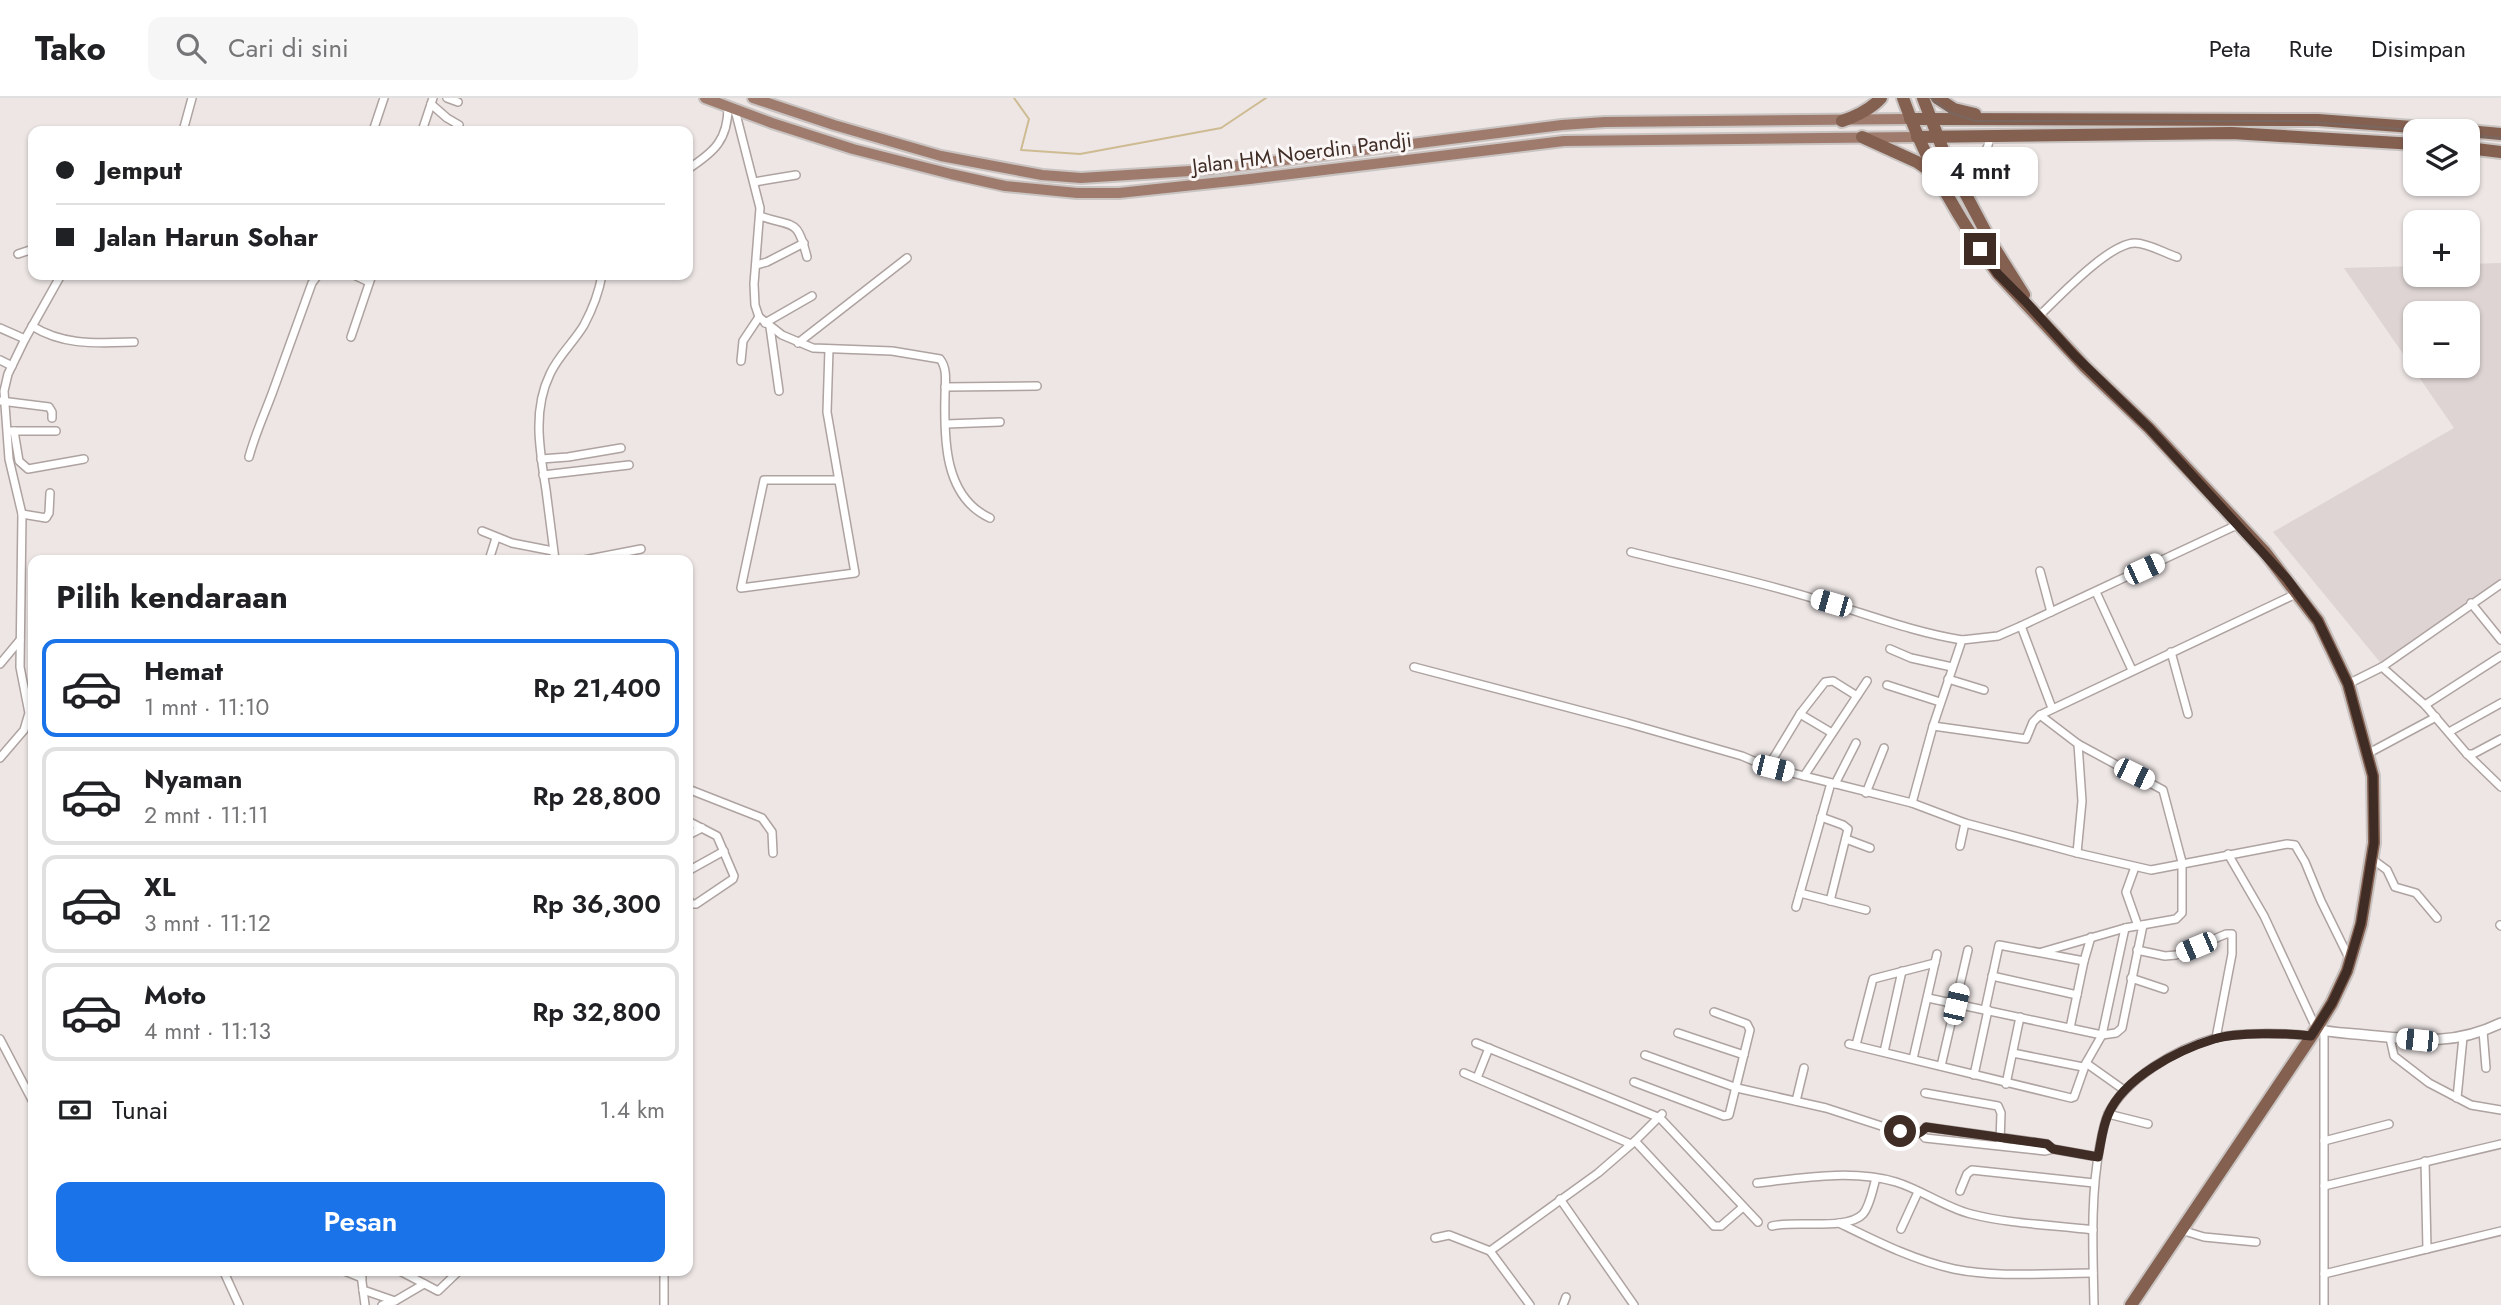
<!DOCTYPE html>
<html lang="id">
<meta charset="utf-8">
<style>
:root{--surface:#fff;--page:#f6f6f6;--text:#202124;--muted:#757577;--line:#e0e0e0;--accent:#1a73e8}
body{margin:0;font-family:Jost,sans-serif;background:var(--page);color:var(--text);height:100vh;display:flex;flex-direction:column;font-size:26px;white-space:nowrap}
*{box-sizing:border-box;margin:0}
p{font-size:23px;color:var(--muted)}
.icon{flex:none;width:38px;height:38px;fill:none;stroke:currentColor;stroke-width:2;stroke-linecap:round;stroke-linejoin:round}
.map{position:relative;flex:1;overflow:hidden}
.details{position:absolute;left:28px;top:457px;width:665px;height:721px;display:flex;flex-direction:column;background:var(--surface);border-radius:14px;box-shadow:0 2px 5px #0004}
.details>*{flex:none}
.banner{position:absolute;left:28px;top:28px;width:665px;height:154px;border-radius:14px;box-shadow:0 2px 5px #0004;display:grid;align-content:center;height:154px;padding:0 28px;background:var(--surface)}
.fabs{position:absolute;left:2403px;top:21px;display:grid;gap:14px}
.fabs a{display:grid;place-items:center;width:77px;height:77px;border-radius:14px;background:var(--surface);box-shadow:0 2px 5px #0004;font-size:35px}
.end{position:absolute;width:32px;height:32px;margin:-16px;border:9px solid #3e2c25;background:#fff;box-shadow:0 0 0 4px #fff}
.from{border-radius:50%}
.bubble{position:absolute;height:49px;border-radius:14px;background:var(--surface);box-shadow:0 2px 5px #0004;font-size:23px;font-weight:600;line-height:49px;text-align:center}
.car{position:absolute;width:21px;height:42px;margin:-21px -10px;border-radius:9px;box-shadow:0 0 5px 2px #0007;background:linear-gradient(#fff 24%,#345 0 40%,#fff 0 76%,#345 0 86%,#fff 0)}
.banner b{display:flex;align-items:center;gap:24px;height:66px;font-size:26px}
.banner b+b{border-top:2px solid var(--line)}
.banner i{width:18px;height:18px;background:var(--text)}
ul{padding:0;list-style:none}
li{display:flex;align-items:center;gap:21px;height:98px;margin:0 14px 10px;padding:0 14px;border:4px solid var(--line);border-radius:14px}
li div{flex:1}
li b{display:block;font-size:26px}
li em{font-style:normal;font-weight:600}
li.selected{border-color:var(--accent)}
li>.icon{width:63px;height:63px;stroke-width:1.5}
h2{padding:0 28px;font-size:32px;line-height:84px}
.pay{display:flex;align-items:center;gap:18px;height:77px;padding:0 28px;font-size:26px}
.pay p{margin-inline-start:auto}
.action{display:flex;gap:14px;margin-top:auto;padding:14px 28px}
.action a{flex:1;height:80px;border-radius:14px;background:var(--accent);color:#fff;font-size:28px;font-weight:600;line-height:80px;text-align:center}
header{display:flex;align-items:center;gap:42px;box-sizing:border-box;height:98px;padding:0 35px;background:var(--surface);border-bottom:2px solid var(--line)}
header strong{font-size:33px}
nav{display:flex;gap:38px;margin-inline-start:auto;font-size:24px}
.search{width:490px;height:63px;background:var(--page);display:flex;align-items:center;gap:18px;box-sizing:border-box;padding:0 24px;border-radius:14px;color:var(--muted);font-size:26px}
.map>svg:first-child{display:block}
.built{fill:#ddd4d3;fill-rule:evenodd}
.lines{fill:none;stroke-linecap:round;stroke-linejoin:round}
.stream{stroke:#cebb92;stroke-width:2}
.minor-casing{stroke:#aea3a0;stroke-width:10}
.tertiary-casing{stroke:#aea3a0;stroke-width:12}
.primary-casing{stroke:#c9c4c2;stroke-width:14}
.trunk-casing{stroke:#c9c4c2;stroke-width:16}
.minor{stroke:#fff;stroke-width:7}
.tertiary{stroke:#fff;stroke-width:9}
.primary{stroke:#9f7b6d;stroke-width:10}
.trunk{stroke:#846050;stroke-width:12}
.tram{stroke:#796760;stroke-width:2}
.route{stroke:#3e2c25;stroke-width:9}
.labels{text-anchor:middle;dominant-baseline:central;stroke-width:6;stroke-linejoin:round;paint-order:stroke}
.street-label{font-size:21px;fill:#3e2c25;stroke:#faf6f6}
</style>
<header>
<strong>Tako</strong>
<div class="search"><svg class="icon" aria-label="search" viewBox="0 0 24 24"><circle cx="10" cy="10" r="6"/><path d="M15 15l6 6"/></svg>Cari di sini</div>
<nav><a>Peta</a><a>Rute</a><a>Disimpan</a></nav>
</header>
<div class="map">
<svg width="2501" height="1207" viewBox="0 0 2501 1207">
<rect width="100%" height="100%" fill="#ede6e5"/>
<!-- built -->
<path class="built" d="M2501,165V486L2384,569L2273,434L2454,330L2344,170L2415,168V177H2468V166ZM2415,215H2468V268H2415Z"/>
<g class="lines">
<!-- stream -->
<polyline class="stream" points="1014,0 1029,21 1021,52 1080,56 1221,30 1266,0"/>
<defs>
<g id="minor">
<polyline points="447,0 458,4"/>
<polyline points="431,6 447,20 459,27"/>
<path d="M735,12L760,110L754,186L755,207L759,219L782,237L813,250L892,253L940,261C948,271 945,286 945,298C944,341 944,399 990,420"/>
<polyline points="183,33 192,0"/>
<polyline points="373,33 384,0"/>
<polyline points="422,33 433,0"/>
<path d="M688,71C714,54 728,42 728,9"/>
<path d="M1953,73C1974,67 1986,63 1990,39"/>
<polyline points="754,84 796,77"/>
<path d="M760,118C794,130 797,119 807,159"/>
<polyline points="18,156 33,151"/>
<polyline points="756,167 767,164 804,145"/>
<polyline points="354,177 369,184"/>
<path d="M2038,219C2058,200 2109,145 2135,145C2148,145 2164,155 2177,159"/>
<polyline points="765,225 812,198"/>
<path d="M32,228C64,248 97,245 134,244"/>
<polyline points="770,229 779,293"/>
<polyline points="0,230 25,241"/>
<polyline points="351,239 372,177"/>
<polyline points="798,245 907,160"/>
<polyline points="829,251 827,314 855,475 741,490 764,382 839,382"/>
<polyline points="0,262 12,268"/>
<polyline points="741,263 743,243 759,219"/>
<polyline points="945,289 1037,288"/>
<polyline points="1,303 49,309 52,314 52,320"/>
<polyline points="946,326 1000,324"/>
<polyline points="11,333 56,333"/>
<polyline points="14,333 19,363 28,371 84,361"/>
<path d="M249,359C255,336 265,315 273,293C286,257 299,221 312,185L318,177"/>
<polyline points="541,361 568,359 621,350"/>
<polyline points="543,377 629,367"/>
<polyline points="22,416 46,420 49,415 50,395"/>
<polyline points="482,433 512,445 553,453"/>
<path d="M1631,454C1691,469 1753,482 1812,500C1862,514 1911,534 1962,542"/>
<polyline points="489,462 496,440"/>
<path d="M555,462C552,439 549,416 546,392C540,353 532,313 550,276C558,258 574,244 584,227C592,212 599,194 602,177"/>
<polyline points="584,462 641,451"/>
<polyline points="2040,473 2051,514"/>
<polyline points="2096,494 2132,572"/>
<polyline points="2471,505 2501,542"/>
<polyline points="2021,528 2052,610"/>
<polyline points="1890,551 1911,560 1952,569"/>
<polyline points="2171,554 2188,616"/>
<polyline points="0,566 20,542"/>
<polyline points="1414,569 1627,625 1742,658 1768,669 1912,705 1933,628 1962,542 1998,538 2021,528 2239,426"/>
<polyline points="2382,569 2425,607 2467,656 2501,689"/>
<polyline points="1948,581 1984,592"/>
<polyline points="2348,586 2382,569 2501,486"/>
<polyline points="1887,587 1940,604"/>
<polyline points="2425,607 2501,558"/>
<polyline points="1800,616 1832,635"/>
<polyline points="2040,617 2078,646 2082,703 2077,755"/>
<polyline points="1933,628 2026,641 2033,624 2040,617 2298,495"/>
<polyline points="2449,634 2501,605"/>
<polyline points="2367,656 2436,619"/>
<polyline points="2467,656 2473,656 2501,641"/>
<polyline points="0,660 24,632 29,615 20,569 22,416 9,361 4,293 8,276 25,241 61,177"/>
<polyline points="1768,669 1800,616 1825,584 1833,583 1857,598"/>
<polyline points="1804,678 1867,583"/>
<polyline points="1835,686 1856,645"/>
<polyline points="688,691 762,720 772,734 773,755"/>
<polyline points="1866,695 1884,650"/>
<polyline points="1912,705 1965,725 1960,748"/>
<polyline points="1821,719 1843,727 1848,731 1830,803"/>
<polyline points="688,723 717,738 734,778 733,781 696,806 691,806 688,800"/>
<polyline points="1965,725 2077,755 2151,772 2287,746 2295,747 2305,764 2321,803 2350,862"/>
<polyline points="688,737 702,730"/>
<polyline points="1846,741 1870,750"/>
<polyline points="2228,756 2264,818 2316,930"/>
<polyline points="2372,761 2387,772 2395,789 2416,795 2437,820"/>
<polyline points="2135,769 2126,794 2138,828"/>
<polyline points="688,773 724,753"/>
<polyline points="1800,795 1866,812"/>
<polyline points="1796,809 1831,685"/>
<polyline points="2500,827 2501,828"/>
<polyline points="2137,852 2165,858 2176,857 2226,836 2232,836 2232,856 2216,940"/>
<polyline points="2042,854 2125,830 2176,821 2182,815 2182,764 2163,692 2078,646"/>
<polyline points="2084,863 2091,839"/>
<polyline points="1992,878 2077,897"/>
<polyline points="2131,880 2164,891"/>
<polyline points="1928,900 2102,937 2116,935 2122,930 2143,827"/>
<polyline points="1985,912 1999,847 2084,863 2070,930"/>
<polyline points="2483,933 2486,970"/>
<polyline points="1678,935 1744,957"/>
<polyline points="2390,940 2394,958 2429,985 2471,1007 2501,1012"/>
<polyline points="0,941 33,1004"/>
<polyline points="1476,945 1660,1020 1758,1124"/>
<polyline points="1849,946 2071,1000 2074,999 2086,965 2124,992"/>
<polyline points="1856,947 1873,881 1935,865"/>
<polyline points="1884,954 1902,873"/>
<polyline points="2013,955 2083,969"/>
<polyline points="1645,957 1737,990 1826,1010 1906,1036 1912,1037 1921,1035 1926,1029 2047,1046 2053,1051 2098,1059"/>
<polyline points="1913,961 1937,856"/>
<polyline points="2086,965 2102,937 2125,830"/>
<polyline points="1941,968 1968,852"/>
<polyline points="1464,975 1631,1046"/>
<polyline points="1974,977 1988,912"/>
<polyline points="1477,980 1489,950"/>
<polyline points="1634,984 1724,1018 1729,1017 1750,932 1747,926 1714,914"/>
<polyline points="2006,986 2020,919"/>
<polyline points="1925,995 1998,1008 2001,1015 2000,1044"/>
<polyline points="2457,1000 2463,939"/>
<polyline points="1796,1003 1804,970"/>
<polyline points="2108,1016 2148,1026"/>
<polyline points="1921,1035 1925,1040 2045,1053 2053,1051"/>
<polyline points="1635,1043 1714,1128 1721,1128 1743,1109"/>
<polyline points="2324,1043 2389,1026"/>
<polyline points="2425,1063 2427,1151"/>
<path d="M1757,1085C1801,1080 1853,1071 1896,1084C1922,1092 1944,1109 1971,1116C2010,1126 2053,1127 2093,1132"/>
<polyline points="2324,1088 2501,1046"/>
<polyline points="1960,1093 1967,1076 1972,1072 2094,1085"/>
<polyline points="1560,1101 1634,1207"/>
<path d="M1839,1125C1876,1143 1913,1162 1954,1171C1999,1180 2048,1175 2093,1175"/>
<path d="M1772,1128C1794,1122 1847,1133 1863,1116C1870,1108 1873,1090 1876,1080"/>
<polyline points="1901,1131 1918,1094"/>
<polyline points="2181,1132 2204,1139 2256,1144"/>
<polyline points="1435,1140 1449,1137 1490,1153"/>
<polyline points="223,1172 239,1207"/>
<polyline points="342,1172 362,1180"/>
<polyline points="363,1172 361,1176 365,1207"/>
<polyline points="398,1172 438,1193 460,1172"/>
<polyline points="2324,1176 2501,1133"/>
<polyline points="363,1192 395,1203"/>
<polyline points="382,1207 395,1203 424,1186"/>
<polyline points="664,1207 664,1172"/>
<polyline points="1530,1207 1490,1153 1598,1075 1635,1043 1662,1016"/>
<polyline points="1563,1207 1566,1199"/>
<path d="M2094,1207C2093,1154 2090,1099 2100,1047C2102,1037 2104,1025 2108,1016C2126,980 2178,950 2215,940C2239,934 2286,935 2311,938"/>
<polyline points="2324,1207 2324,933"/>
</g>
<path id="tertiary" d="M2316,931C2332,935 2349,935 2366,937C2416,942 2454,948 2501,925"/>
<g id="primary">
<polyline points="705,0 772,25 853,51 951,76 1005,88 1077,95 1119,95 1250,81 1564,43 1917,39"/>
<polyline points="753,0 834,27 941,58 1042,77 1081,80 1206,72 1562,27 1605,24 1910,21"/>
</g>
<g id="trunk">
<path d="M1903,0C1925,63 1959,122 1998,176L2085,269L2149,330L2264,453L2318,523L2348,586L2373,678L2374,745L2361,826L2347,873L2332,905L2313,936L2131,1207"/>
<polyline points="1923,0 1945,57 1992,146 2024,197"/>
<polyline points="1937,0 1954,11 1975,16"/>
<polyline points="1910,21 2318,22 2466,33"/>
<path d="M1842,23C1857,18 1870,12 1881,0"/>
<polyline points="2468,33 2501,36"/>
<polyline points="1862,39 1917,64 1933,75"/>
<polyline points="1917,39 2232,35 2415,46"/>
<polyline points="2468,50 2501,54"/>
</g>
</defs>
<!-- minor casing -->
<use href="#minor" class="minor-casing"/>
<!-- tertiary casing -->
<use href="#tertiary" class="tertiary-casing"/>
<!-- primary casing -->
<use href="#primary" class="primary-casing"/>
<!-- trunk casing -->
<use href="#trunk" class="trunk-casing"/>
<!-- minor -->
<use href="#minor" class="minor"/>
<!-- tertiary -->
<use href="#tertiary" class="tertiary"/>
<!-- primary -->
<use href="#primary" class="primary"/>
<!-- trunk -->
<use href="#trunk" class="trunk"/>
<!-- tram -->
<g class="tram">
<polyline points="1931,0 1949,14 1975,23 2298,23 2426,33"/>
<polyline points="2468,37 2501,40"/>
</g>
</g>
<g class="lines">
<!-- route -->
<path class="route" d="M1900,1033C1911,1038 1918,1039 1926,1029L2047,1046L2053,1051L2098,1059C2101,1046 2102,1030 2108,1017C2123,980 2178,952 2214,941C2237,934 2287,935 2311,938L2332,905L2347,873L2361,825L2374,745L2373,678L2348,586L2318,523L2287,481L2149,330L2074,257L2026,204L1998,176L1980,151"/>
</g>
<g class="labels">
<!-- street labels -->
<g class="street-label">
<text transform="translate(1302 55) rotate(-7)">Jalan HM Noerdin Pandji</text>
</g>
</g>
</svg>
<div class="fabs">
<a><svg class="icon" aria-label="layers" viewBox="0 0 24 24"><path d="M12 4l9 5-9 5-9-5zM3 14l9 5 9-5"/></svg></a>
<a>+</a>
<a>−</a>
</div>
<i class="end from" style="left:1900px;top:1033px"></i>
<i class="end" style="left:1980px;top:151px"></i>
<div class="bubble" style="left:1922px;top:49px;width:116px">4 mnt</div>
<i class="car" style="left:2144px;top:471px;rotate:65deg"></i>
<i class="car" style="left:1831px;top:505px;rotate:286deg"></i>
<i class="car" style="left:1773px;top:670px;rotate:104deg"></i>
<i class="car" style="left:2134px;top:676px;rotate:116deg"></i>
<i class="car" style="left:2196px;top:849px;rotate:247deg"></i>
<i class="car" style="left:1956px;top:906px;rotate:13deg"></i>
<i class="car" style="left:2417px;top:942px;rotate:276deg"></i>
<div class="banner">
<b><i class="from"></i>Jemput</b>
<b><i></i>Jalan Harun Sohar</b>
</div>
<section class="details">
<h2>Pilih kendaraan</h2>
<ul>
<li class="selected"><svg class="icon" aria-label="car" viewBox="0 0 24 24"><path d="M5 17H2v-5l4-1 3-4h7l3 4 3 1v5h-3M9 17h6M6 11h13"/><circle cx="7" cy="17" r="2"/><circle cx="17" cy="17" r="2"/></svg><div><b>Hemat</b><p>1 mnt · 11:10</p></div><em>Rp 21,400</em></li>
<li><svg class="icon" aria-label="car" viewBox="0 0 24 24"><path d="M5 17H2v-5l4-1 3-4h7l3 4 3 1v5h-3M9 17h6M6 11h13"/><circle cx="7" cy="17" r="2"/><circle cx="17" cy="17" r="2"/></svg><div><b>Nyaman</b><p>2 mnt · 11:11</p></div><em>Rp 28,800</em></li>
<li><svg class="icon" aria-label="car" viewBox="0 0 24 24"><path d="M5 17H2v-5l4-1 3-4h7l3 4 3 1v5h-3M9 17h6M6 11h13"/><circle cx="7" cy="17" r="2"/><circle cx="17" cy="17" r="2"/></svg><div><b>XL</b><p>3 mnt · 11:12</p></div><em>Rp 36,300</em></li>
<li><svg class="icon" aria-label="car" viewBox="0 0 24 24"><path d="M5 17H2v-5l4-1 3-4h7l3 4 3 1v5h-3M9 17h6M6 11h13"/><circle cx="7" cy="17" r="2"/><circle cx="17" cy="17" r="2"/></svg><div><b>Moto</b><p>4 mnt · 11:13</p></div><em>Rp 32,800</em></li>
</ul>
<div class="pay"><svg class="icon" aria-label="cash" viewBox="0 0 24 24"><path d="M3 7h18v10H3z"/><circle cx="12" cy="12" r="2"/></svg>Tunai<p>1.4 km</p></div>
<div class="action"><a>Pesan</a></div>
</section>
</div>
